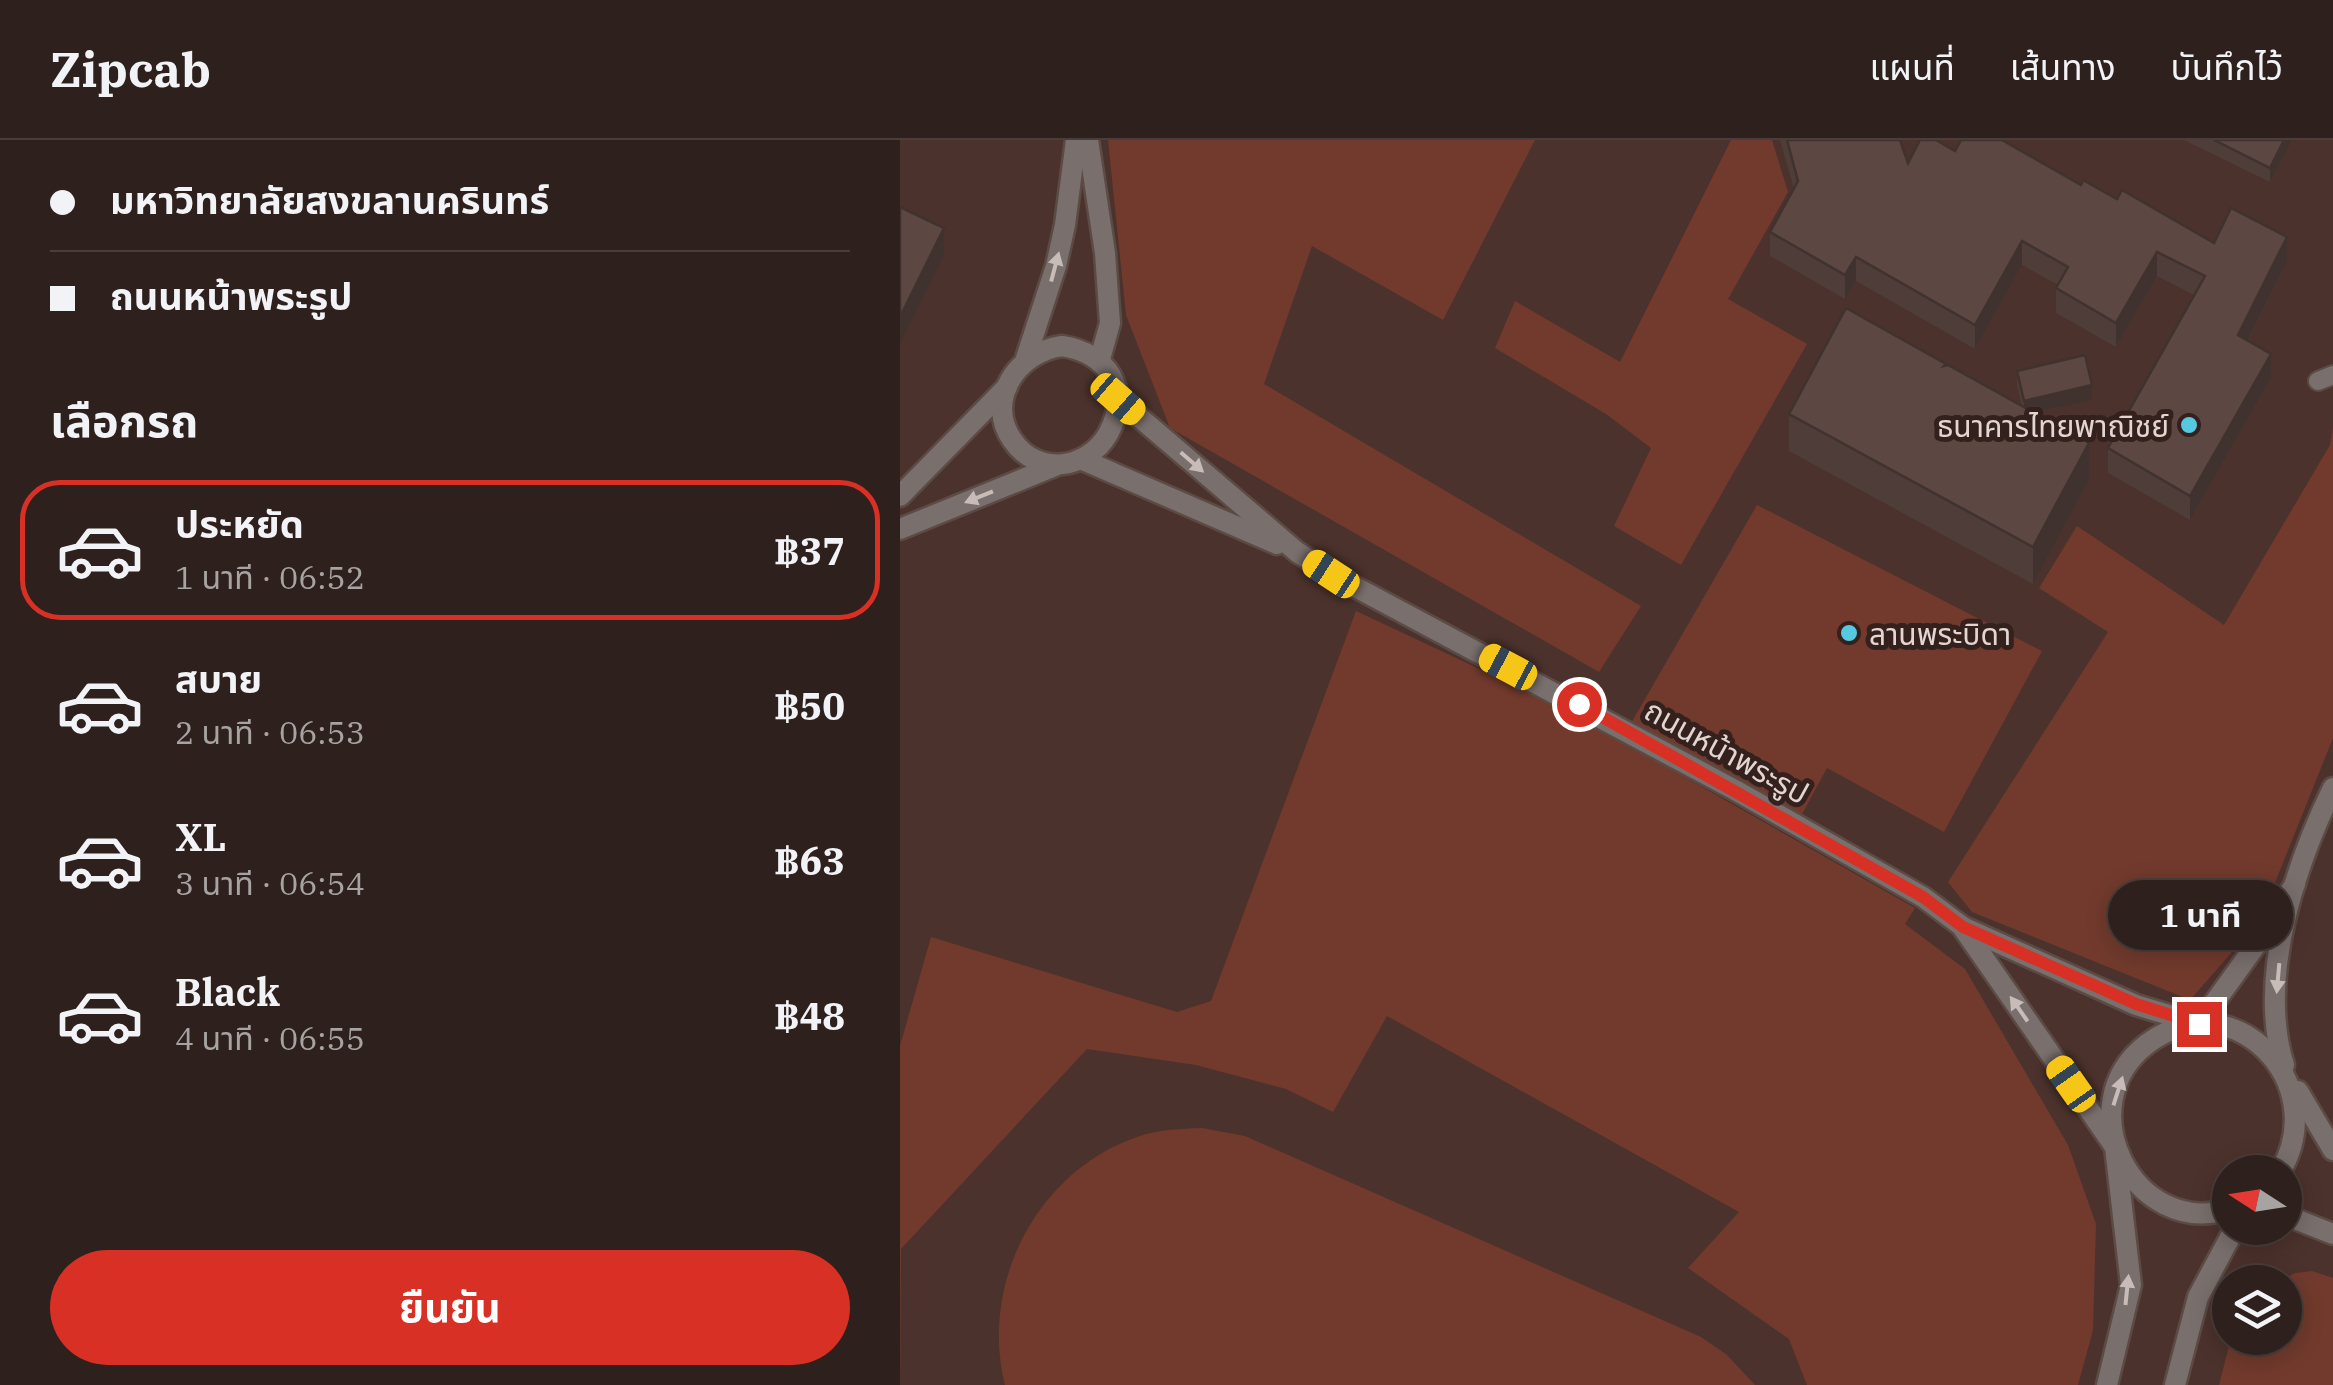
<!DOCTYPE html>
<html lang="th">
<meta charset="utf-8">
<style>
:root{--surface:#2e201c;--page:#362825;--text:#f1f3f6;--muted:#a7a3a3;--line:#493e3b;--accent:#d93025}
body{margin:0;font-family:"IBM Plex Serif","Noto Sans Thai",serif;background:var(--page);color:var(--text);height:100vh;display:flex;flex-direction:column;font-size:38px;white-space:nowrap}
*{box-sizing:border-box;margin:0}
p{font-size:32px;color:var(--muted)}
.icon{flex:none;width:55px;height:55px;fill:none;stroke:currentColor;stroke-width:2;stroke-linecap:round;stroke-linejoin:round}
.map{position:relative;flex:1;overflow:hidden}
.drawer{display:flex;flex-direction:column;background:var(--surface);width:900px}
.drawer>*{flex:none}
.top-card{display:grid;align-content:center;height:220px;padding:0 50px;background:var(--surface)}
.needle{width:65px;rotate:282deg}
.tools{position:absolute;left:1312px;top:1015px;display:grid;gap:20px}
.tools a{display:grid;place-items:center;width:90px;height:90px;border-radius:50%;background:var(--surface);box-shadow:0 5px 25px #0003,0 0 0 2px var(--line);font-size:50px}
.end{position:absolute;width:45px;height:45px;margin:-22px;border:12px solid #d93025;background:#fff;box-shadow:0 0 0 5px #fff}
.from{border-radius:50%}
.bubble{position:absolute;height:70px;border-radius:35px;background:var(--surface);box-shadow:0 5px 25px #0003,0 0 0 2px var(--line);font-size:32px;font-weight:700;line-height:70px;text-align:center}
.car{position:absolute;width:30px;height:60px;margin:-30px -15px;border-radius:12px;box-shadow:0 0 8px 2px #0007;background:linear-gradient(#f5c518 24%,#345 0 40%,#f5c518 0 76%,#345 0 86%,#f5c518 0)}
.top-card b{display:flex;align-items:center;gap:35px;height:95px;font-size:38px}
.top-card b+b{border-top:2px solid var(--line)}
.top-card i{width:25px;height:25px;background:var(--text)}
ul{padding:0;list-style:none}
li{display:flex;align-items:center;gap:30px;height:140px;margin:0 20px 15px;padding:0 30px;border:5px solid transparent;border-radius:40px}
li div{flex:1}
li b{display:block;font-size:38px}
li em{font-style:normal;font-weight:700}
li.current{border-color:var(--accent)}
li>.icon{width:90px;height:90px;stroke-width:1.5}
h2{padding:0 50px;font-size:45px;line-height:120px}
.cta{display:flex;gap:20px;margin-top:auto;padding:20px 50px}
.cta a{flex:1;height:115px;border-radius:60px;background:var(--accent);color:#fff;font-size:40px;font-weight:700;line-height:115px;text-align:center}
header{display:flex;align-items:center;gap:60px;box-sizing:border-box;height:140px;padding:0 50px;background:var(--surface);border-bottom:2px solid var(--line)}
header strong{font-size:48px}
nav{display:flex;gap:55px;margin-inline-start:auto;font-size:35px}
main{display:flex;flex:1;min-height:0}
.map>svg:first-child{display:block}
.built{fill:#4c322c;fill-rule:evenodd}
.green{fill:#713a2d}
.lines{fill:none;stroke-linecap:round;stroke-linejoin:round}
.service-casing{stroke:#5c4a45;stroke-width:22}
.minor-casing{stroke:#5c4a45;stroke-width:25}
.service{stroke:#796f6c;stroke-width:18}
.minor{stroke:#796f6c;stroke-width:20}
.wall{fill:#4f3d39}
.shaded-wall{fill:#40322e}
.building{fill:#5c4742;stroke:#40322e;stroke-width:2.5}
.oneway{fill:#c8bcb8}
.route{stroke:#d93025;stroke-width:12}
.poi-dot{fill:#56c9e1;stroke:#34211d;stroke-width:4}
.labels{text-anchor:middle;dominant-baseline:central;stroke-width:10;stroke-linejoin:round;paint-order:stroke}
.poi-label{font-size:30px;fill:#e3d6d2;stroke:#34211d;text-anchor:end}
.street-label{font-size:30px;fill:#e3d6d2;stroke:#34211d}
</style>
<header>
<strong>Zipcab</strong>
<nav><a>แผนที่</a><a>เส้นทาง</a><a>บันทึกไว้</a></nav>
</header>
<main>
<section class="drawer">
<div class="top-card">
<b><i class="from"></i>มหาวิทยาลัยสงขลานครินทร์</b>
<b><i></i>ถนนหน้าพระรูป</b>
</div>
<h2>เลือกรถ</h2>
<ul>
<li class="current"><svg class="icon" aria-label="car" viewBox="0 0 24 24"><path d="M5 17H2v-5l4-1 3-4h7l3 4 3 1v5h-3M9 17h6M6 11h13"/><circle cx="7" cy="17" r="2"/><circle cx="17" cy="17" r="2"/></svg><div><b>ประหยัด</b><p>1 นาที · 06:52</p></div><em>฿37</em></li>
<li><svg class="icon" aria-label="car" viewBox="0 0 24 24"><path d="M5 17H2v-5l4-1 3-4h7l3 4 3 1v5h-3M9 17h6M6 11h13"/><circle cx="7" cy="17" r="2"/><circle cx="17" cy="17" r="2"/></svg><div><b>สบาย</b><p>2 นาที · 06:53</p></div><em>฿50</em></li>
<li><svg class="icon" aria-label="car" viewBox="0 0 24 24"><path d="M5 17H2v-5l4-1 3-4h7l3 4 3 1v5h-3M9 17h6M6 11h13"/><circle cx="7" cy="17" r="2"/><circle cx="17" cy="17" r="2"/></svg><div><b>XL</b><p>3 นาที · 06:54</p></div><em>฿63</em></li>
<li><svg class="icon" aria-label="car" viewBox="0 0 24 24"><path d="M5 17H2v-5l4-1 3-4h7l3 4 3 1v5h-3M9 17h6M6 11h13"/><circle cx="7" cy="17" r="2"/><circle cx="17" cy="17" r="2"/></svg><div><b>Black</b><p>4 นาที · 06:55</p></div><em>฿48</em></li>
</ul>
<div class="cta"><a>ยืนยัน</a></div>
</section>
<div class="map">
<svg width="1433" height="1245" viewBox="0 0 1433 1245">
<rect width="100%" height="100%" fill="#3e2b26"/>
<!-- built -->
<path class="built" d="M0,0H1433V1245H0ZM1330,1032H1385V1088H1330ZM1330,1142H1385V1198H1330Z"/>
<!-- green -->
<g class="green">
<polygon points="208,0 635,0 543,180 412,106 364,244 741,466 699,532 270,288 226,175"/>
<polygon points="831,0 872,0 888,52 828,159 907,204 781,425 714,386 751,308 706,274 595,208 615,161 720,222"/>
<polygon points="1433,288 1433,598 1360,780 1290,860 1072,772 1048,742 1208,492 1139,448 1177,386 1324,485 1430,305"/>
<polygon points="857,365 1142,511 1044,692 927,628 900,678 730,585"/>
<polygon points="456,471 663,568 1015,768 1005,784 1065,829 1168,1005 1196,1084 1193,1190 1178,1245 907,1245 889,1199 788,1128 839,1072 487,876 433,972 386,949 296,925 187,909 1,1109 0,1245 0,906 31,797 277,872 311,861"/>
<path d="M302,988L345,996L801,1197L827,1215L855,1245H105C79,1143 138,1029 240,996C260,989 281,989 302,988Z"/>
<polygon points="1412,1131 1433,1138 1433,1245 1319,1245 1331,1198 1385,1198 1385,1142 1378,1142 1395,1133"/>
</g>
<g class="lines">
<defs>
<polyline id="service" points="1418,241 1433,235"/>
<g id="minor">
<polyline points="188,0 205,113 210,183 200,219"/>
<path d="M162,206C208,213 232,250 208,294C188,329 138,337 113,301C84,261 117,212 162,206Z"/>
<polyline points="126,218 156,126 165,85 176,0"/>
<polyline points="218,259 397,412 431,434 835,650 1023,757 1063,787 1236,865 1299,884 1356,805 1395,744"/>
<polyline points="183,320 377,404"/>
<polyline points="0,356 107,247"/>
<polyline points="0,389 155,326"/>
<polyline points="1063,788 1215,1007 1231,1145 1207,1245"/>
<path d="M1384,925C1357,839 1395,726 1433,648"/>
<polyline points="1398,951 1433,1010"/>
<path d="M1330,1069C1233,1099 1167,965 1247,904C1333,839 1433,943 1380,1032"/>
<polyline points="1385,1075 1433,1094"/>
<polyline points="1275,1245 1298,1157 1335,1088"/>
</g>
</defs>
<!-- service casing -->
<use href="#service" class="service-casing"/>
<!-- minor casing -->
<use href="#minor" class="minor-casing"/>
<!-- service -->
<use href="#service" class="service"/>
<!-- minor -->
<use href="#minor" class="minor"/>
</g>
<!-- wall -->
<g class="wall">
<polygon points="880,0 1000,0 1008,23 1055,11 1181,45 1217,59 1314,103 1387,121 1348,201 1371,238 1290,380 1208,333 1208,308 1294,155 1257,136 1216,207 1156,173 1156,148 1158,145 1122,125 1075,209 956,141 945,159 870,116 870,92 894,49"/>
<polygon points="1284,0 1391,0 1391,2 1370,42"/>
<polygon points="1046,226 1122,266 1117,246 1117,231 1192,260 1135,273 1189,340 1133,444 889,311 889,274"/>
</g>
<!-- shaded-wall -->
<g class="shaded-wall">
<polygon points="1384,0 1391,0 1391,2 1370,42 1370,28"/>
<polygon points="44,88 44,115 0,204 0,177"/>
<polygon points="1387,97 1387,121 1338,220 1338,195"/>
<polygon points="1122,101 1122,125 1075,209 1075,185"/>
<polygon points="1257,112 1257,136 1216,207 1216,183"/>
<polygon points="956,117 956,141 945,159 945,135"/>
<polygon points="1371,214 1371,238 1290,380 1290,356"/>
<polygon points="1192,245 1192,260 1124,275 1124,261"/>
<polygon points="1189,303 1189,340 1133,444 1133,407"/>
</g>
<!-- building -->
<g class="building">
<polygon points="887,0 1000,0 1008,23 1020,0 1036,0 1055,11 1061,0 1102,0 1181,45 1183,40 1217,59 1222,50 1314,103 1331,68 1387,97 1338,195 1371,214 1290,356 1208,308 1305,136 1257,112 1216,183 1156,148 1168,127 1122,101 1075,185 956,117 945,135 870,92 898,41"/>
<polygon points="1314,0 1384,0 1370,28"/>
<polygon points="0,67 44,88 0,177"/>
<polygon points="946,168 1046,224 1044,226 1048,225 1189,303 1133,407 889,274"/>
<polygon points="1185,215 1192,245 1124,261 1117,231"/>
</g>
<!-- one-way arrows -->
<defs><path id="oneway-solid" d="M-6-.8H1V-3.2L6.5 0L1 3.2V.8H-6Z" transform="scale(2.5)"/></defs>
<g class="oneway">
<use href="#oneway-solid" transform="translate(155 127) rotate(-75)"/>
<use href="#oneway-solid" transform="translate(292 322) rotate(41)"/>
<use href="#oneway-solid" transform="translate(79 357) rotate(158)"/>
<use href="#oneway-solid" transform="translate(1378 838) rotate(95)"/>
<use href="#oneway-solid" transform="translate(1119 869) rotate(-125)"/>
<use href="#oneway-solid" transform="translate(1218 951) rotate(-72)"/>
<use href="#oneway-solid" transform="translate(1227 1150) rotate(-84)"/>
</g>
<g class="lines">
<!-- route -->
<polyline class="route" points="679,564 1023,757 1063,787 1236,864 1299,884"/>
</g>
<!-- markers -->
<g class="poi-dot">
<circle cx="1289" cy="285" r="10"/>
<circle cx="949" cy="493" r="10"/>
</g>
<g class="labels">
<!-- poi labels -->
<g class="poi-label">
<text x="1269" y="285">ธนาคารไทยพาณิชย์</text>
<text x="969" y="493" text-anchor="start">ลานพระบิดา</text>
</g>
<!-- street labels -->
<g class="street-label">
<text transform="translate(827 611) rotate(29)">ถนนหน้าพระรูป</text>
</g>
</g>
</svg>
<div class="tools">
<a><svg class="needle" viewBox="-14 -14 28 28"><path d="M0-13l5 13h-10z" fill="#e53935"/><path d="M0 13l5-13h-10z" fill="#a7a3a3"/></svg></a>
<a><svg class="icon" aria-label="layers" viewBox="0 0 24 24"><path d="M12 4l9 5-9 5-9-5zM3 14l9 5 9-5"/></svg></a>
</div>
<i class="end from" style="left:679px;top:564px"></i>
<i class="end" style="left:1299px;top:884px"></i>
<div class="bubble" style="left:1208px;top:740px;width:185px">1 นาที</div>
<i class="car" style="left:218px;top:259px;rotate:131deg"></i>
<i class="car" style="left:431px;top:434px;rotate:303deg"></i>
<i class="car" style="left:608px;top:527px;rotate:298deg"></i>
<i class="car" style="left:1171px;top:944px;rotate:325deg"></i>
</div>
</main>
